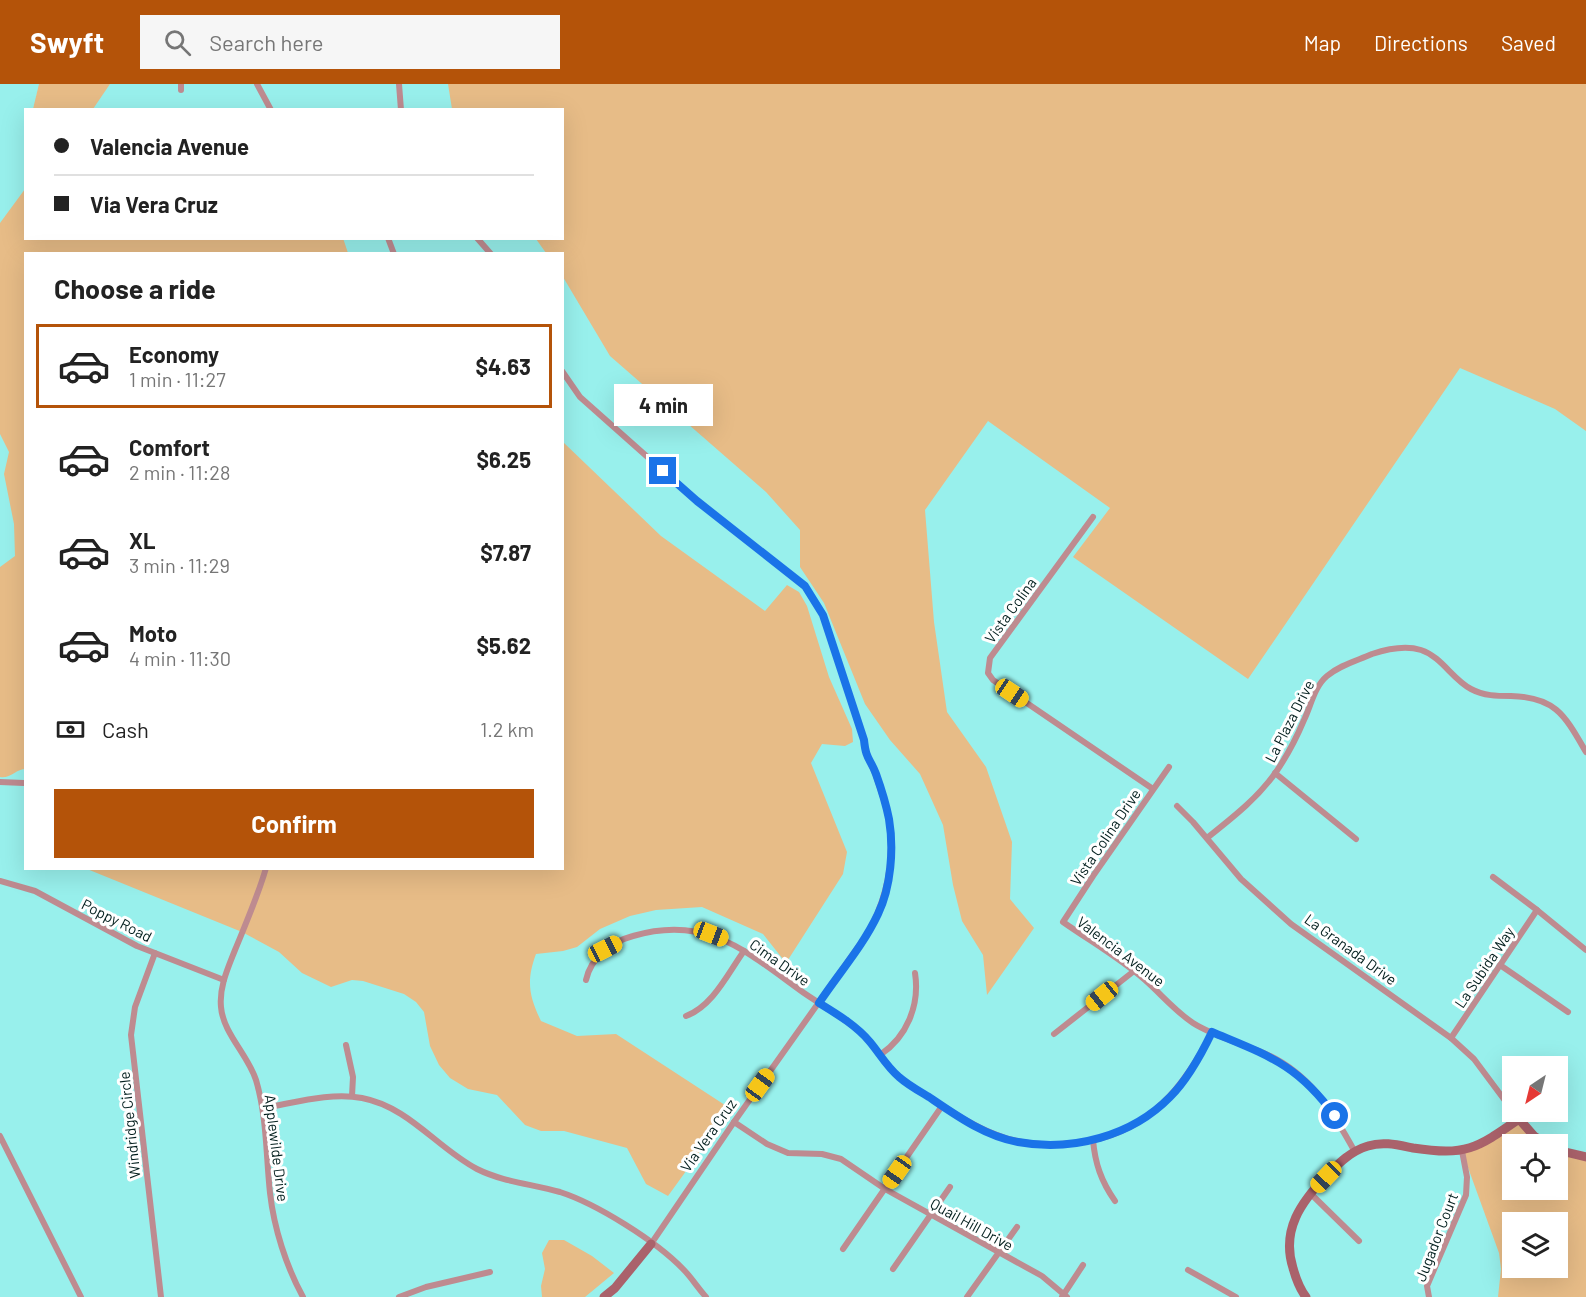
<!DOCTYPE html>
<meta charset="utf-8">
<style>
:root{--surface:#fff;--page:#f6f6f6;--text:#222;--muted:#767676;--line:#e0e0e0;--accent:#b45309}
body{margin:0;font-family:Barlow,sans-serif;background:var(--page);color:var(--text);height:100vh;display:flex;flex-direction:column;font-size:22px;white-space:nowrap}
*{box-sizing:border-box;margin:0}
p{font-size:20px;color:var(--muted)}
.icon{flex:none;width:33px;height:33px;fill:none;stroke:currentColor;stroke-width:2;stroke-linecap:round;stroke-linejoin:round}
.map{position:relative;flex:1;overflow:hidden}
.panel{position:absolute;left:24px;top:168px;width:540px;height:618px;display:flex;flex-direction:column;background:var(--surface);border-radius:0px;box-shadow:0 6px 24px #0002}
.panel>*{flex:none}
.guide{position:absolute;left:24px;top:24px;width:540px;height:132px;border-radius:0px;box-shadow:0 6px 24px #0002;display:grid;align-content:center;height:132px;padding:0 30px;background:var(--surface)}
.needle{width:39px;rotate:215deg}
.fabs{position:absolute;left:1502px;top:972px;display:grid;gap:12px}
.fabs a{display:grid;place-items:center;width:66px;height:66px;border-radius:0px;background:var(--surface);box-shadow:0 6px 24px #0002;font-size:30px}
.end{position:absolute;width:27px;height:27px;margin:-14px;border:8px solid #1a73e8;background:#fff;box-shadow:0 0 0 3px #fff}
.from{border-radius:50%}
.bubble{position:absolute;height:42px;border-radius:0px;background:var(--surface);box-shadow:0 6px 24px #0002;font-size:20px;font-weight:700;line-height:42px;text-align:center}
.car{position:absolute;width:18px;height:36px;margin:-18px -9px;border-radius:8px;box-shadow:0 0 4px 2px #0007;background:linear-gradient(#f5c518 24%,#345 0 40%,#f5c518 0 76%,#345 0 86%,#f5c518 0)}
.guide b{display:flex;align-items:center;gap:21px;height:57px;font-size:22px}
.guide b+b{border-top:2px solid var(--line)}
.guide i{width:15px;height:15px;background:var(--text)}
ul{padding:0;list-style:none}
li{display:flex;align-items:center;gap:18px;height:84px;margin:0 12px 9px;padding:0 18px;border:3px solid transparent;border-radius:0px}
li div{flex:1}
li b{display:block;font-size:22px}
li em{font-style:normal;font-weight:700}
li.selected{border-color:var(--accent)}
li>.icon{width:54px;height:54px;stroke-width:1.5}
h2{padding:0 30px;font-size:27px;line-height:72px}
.pay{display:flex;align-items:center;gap:15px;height:66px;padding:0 30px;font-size:22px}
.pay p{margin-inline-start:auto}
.primary-button{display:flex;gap:12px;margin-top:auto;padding:12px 30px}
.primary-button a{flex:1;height:69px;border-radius:0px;background:var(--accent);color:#fff;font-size:24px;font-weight:700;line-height:69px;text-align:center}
header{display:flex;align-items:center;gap:36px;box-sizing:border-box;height:84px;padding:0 30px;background:var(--accent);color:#fff}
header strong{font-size:28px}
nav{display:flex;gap:33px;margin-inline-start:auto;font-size:21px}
.search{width:420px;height:54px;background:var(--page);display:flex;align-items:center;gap:15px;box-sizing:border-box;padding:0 21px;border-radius:0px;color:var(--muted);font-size:22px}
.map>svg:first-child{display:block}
.green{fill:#e7bc87;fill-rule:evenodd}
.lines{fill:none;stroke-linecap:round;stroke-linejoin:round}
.street{stroke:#be8b90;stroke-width:6}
.secondary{stroke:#aa626b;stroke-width:9}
.route{stroke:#1a73e8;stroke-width:8}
.labels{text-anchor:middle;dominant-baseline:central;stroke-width:6;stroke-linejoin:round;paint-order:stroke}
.street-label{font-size:15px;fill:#021e1d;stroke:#fff}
</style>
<header>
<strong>Swyft</strong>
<div class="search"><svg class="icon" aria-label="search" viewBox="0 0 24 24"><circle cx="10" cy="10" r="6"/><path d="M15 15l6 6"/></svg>Search here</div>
<nav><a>Map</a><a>Directions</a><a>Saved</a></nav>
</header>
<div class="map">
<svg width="1586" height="1213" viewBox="0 0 1586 1213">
<rect width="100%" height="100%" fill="#98f0ec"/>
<!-- green -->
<g class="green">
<polygon points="39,0 110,0 93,25 33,25"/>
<polygon points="448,0 1586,0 1586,347 1555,325 1460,284 1248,595 1073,473 1110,424 988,337 925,426 934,538 947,628 986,683 1012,758 1010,815 1034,844 987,911 983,871 962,837 953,801 943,741 920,690 890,656 865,620 824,519 800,483 800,446 766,408 610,272 563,193 562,170 546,169 536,155 562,154 562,26 452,25"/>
<path d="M25,105L26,154H343L348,169L26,170V685C16,685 10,695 0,693V483L15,472L14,440L4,390L9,368L0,350V139Z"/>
<path d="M563,358L661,452L765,527L787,501L799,508L807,522L829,593L852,645L853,658L845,662L822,660L811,679L847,768L843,790L786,879L763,850L702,823L656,826L630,832L600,845L577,863L563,867L536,870C526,897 529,912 541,937L577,952L616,950L731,1025L668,1112L646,1100L627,1064L564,1047H541L525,1041L497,1011L468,1005L450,994L439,981L430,962L424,928L416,918L404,910L363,897L352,896L331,903L302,889L279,868L242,848L87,785L562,784Z"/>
<path d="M1518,1035L1547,1060H1512V1106H1557V1066L1586,1074V1213H1498L1501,1185L1499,1169L1462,1067ZM1512,1138H1557V1184H1512Z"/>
<polygon points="549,1156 564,1156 592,1172 614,1189 585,1213 542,1213 541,1202 545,1185 542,1169"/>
</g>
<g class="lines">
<!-- street -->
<g class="street">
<polyline points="257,0 271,26"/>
<polyline points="399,0 401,26"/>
<polyline points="181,6 181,0"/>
<polyline points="388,154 394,170"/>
<polyline points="477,154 491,170"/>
<path d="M562,287L580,313L697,417L805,502L823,531L864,656C866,677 872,678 877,695C881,709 887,722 889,736C895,776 887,814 868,849L734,1038L651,1160"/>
<polyline points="1093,433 990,574 988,589 993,596 1153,705"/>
<path d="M1169,683L1093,792L1063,838C1090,857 1120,874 1145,896C1161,910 1175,927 1193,939C1215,953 1244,960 1268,971C1311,991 1333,1028 1355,1068"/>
<polyline points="1275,689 1356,755"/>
<polyline points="0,698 24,699"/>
<polyline points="1177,722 1193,738 1241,795 1291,840 1451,954 1474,975 1512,1026"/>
<path d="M1207,754C1232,734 1257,715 1276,688C1287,672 1296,655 1304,636C1311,622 1314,603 1327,592C1340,581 1356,577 1372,570C1387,565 1405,561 1421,566C1442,573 1452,595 1471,605C1484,612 1497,612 1511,612C1556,613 1565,632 1586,668"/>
<path d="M266,784C258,812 246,839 235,866C228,884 219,903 221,923C223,949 248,971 256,996C267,1033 266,1072 270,1109C274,1144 286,1182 303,1213"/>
<polyline points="1493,793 1537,826 1586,866"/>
<polyline points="0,797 35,807 137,862 224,896"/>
<polyline points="155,869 135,923 131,951 161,1213"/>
<polyline points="1500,881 1568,928"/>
<path d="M586,896C591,873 611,858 633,852C707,830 747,868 804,909C823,922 843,933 860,948C873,959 880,974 892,986C903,998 918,1006 932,1015C988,1052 1020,1068 1088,1057C1151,1046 1185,1001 1212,948"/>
<path d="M686,932C713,922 728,889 744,867"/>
<polyline points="1054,950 1134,887"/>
<polyline points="1451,954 1537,826"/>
<polyline points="346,961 353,993 352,1012"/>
<path d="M880,971C907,953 920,921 915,889"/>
<path d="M263,1024C294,1019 330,1008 362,1014C409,1023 437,1064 477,1085C503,1098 532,1100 560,1108C597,1120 656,1157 683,1185C691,1193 698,1204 706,1213"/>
<polyline points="734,1038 767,1060 788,1069 822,1070 841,1075 885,1105 1042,1192 1067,1213"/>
<polyline points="0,1052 81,1213"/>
<path d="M1093,1056C1095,1079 1101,1097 1115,1117"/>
<polyline points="1310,1109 1359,1157"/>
<polyline points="843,1165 942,1022"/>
<polyline points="893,1185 950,1103"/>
<polyline points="1188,1186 1236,1213"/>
<polyline points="399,1213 426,1203 490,1188"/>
<polyline points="967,1213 1017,1143"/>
<polyline points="1062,1213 1083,1181"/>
<polyline points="1429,1213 1427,1202 1466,1111 1467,1093 1462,1067"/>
</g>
<!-- secondary -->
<g class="secondary">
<polyline points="1557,1066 1586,1073"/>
<polyline points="604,1213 615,1204 651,1160"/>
<path d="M1306,1213C1299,1204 1296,1195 1293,1184C1281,1146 1301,1118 1327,1091C1339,1079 1351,1067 1368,1062C1383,1057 1398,1061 1413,1064C1466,1072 1476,1065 1519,1035L1534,1052L1547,1060"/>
</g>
</g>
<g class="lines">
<!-- route -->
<path class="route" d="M663,387L697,417L805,502L823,531L864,656C866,676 870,674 876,690C881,704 886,720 889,735C894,765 891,803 878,830C863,862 839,889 819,919C837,930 857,942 870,958C880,970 887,983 899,993C908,1001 919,1007 929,1013C957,1032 985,1052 1018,1058C1072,1068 1132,1052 1170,1013C1188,995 1201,971 1212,948C1269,972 1297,980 1335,1032"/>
</g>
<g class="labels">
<!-- street labels -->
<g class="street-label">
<text transform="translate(1010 526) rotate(-54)">Vista Colina</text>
<text transform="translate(1289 637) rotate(-63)">La Plaza Drive</text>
<text transform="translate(1105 753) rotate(-56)">Vista Colina Drive</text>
<text transform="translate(117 836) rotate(27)">Poppy Road</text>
<text transform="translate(1351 865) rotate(36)">La Granada Drive</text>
<text transform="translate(1121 867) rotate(37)">Valencia Avenue</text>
<text transform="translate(780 878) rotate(35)">Cima Drive</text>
<text transform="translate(1484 883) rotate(-56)">La Subida Way</text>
<text transform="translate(129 1041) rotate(-96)">Windridge Circle</text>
<text transform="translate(708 1051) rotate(-55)">Via Vera Cruz</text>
<text transform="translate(277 1064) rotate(83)">Applewilde Drive</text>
<text transform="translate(972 1140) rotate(29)">Quail Hill Drive</text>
<text transform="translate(1436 1153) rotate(-69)">Jugador Court</text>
</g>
</g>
</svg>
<div class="fabs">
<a><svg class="needle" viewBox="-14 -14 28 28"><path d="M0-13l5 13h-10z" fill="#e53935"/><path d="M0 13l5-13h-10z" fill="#767676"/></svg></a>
<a><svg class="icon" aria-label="locate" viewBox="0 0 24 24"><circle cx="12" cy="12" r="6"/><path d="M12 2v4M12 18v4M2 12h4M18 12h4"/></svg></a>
<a><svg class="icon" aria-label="layers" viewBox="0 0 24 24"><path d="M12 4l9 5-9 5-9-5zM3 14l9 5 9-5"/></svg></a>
</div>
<i class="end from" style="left:1335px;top:1032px"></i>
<i class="end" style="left:663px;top:387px"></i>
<div class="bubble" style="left:614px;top:300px;width:99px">4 min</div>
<i class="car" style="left:1012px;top:609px;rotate:124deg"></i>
<i class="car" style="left:711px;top:850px;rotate:111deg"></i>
<i class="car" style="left:605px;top:865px;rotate:63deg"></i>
<i class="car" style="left:1102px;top:912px;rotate:231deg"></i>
<i class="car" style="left:760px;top:1001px;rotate:36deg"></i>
<i class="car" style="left:897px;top:1088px;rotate:215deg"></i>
<i class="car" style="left:1326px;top:1093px;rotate:224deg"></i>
<div class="guide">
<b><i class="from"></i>Valencia Avenue</b>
<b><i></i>Via Vera Cruz</b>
</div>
<section class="panel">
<h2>Choose a ride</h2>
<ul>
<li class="selected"><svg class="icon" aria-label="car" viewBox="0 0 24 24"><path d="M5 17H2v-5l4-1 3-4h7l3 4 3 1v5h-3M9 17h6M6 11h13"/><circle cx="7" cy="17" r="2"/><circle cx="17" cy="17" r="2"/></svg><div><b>Economy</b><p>1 min · 11:27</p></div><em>$4.63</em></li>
<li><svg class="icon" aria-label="car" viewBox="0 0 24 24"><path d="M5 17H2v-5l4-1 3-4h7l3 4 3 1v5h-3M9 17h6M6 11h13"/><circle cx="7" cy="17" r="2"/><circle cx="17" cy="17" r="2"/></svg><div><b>Comfort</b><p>2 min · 11:28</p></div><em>$6.25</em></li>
<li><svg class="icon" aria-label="car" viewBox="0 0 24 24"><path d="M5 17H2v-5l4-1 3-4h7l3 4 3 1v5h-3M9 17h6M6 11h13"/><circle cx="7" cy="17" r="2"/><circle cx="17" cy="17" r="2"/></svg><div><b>XL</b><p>3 min · 11:29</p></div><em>$7.87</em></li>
<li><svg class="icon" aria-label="car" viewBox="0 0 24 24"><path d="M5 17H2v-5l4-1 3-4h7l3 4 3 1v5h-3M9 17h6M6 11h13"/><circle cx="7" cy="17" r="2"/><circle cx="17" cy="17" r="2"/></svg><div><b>Moto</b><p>4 min · 11:30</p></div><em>$5.62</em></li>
</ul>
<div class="pay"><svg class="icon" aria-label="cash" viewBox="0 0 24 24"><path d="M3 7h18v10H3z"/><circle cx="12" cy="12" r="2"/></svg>Cash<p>1.2 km</p></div>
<div class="primary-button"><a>Confirm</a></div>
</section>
</div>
